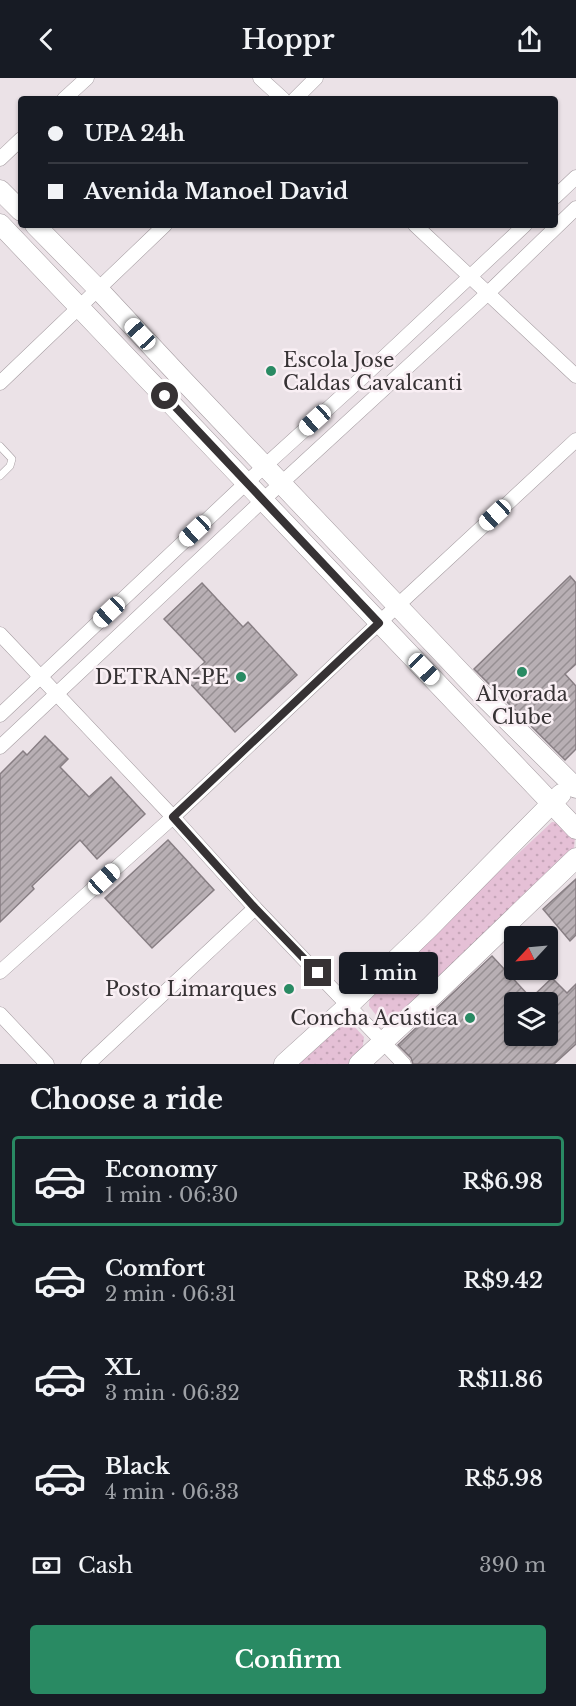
<!DOCTYPE html>
<meta charset="utf-8">
<style>
:root{--surface:#171b24;--page:#20242c;--text:#f1f3f6;--muted:#9ea1a6;--line:#363941;--accent:#298a63}
body{margin:0;font-family:"Libre Baskerville",serif;background:var(--page);color:var(--text);height:100vh;display:flex;flex-direction:column;font-size:22px;white-space:nowrap}
*{box-sizing:border-box;margin:0}
p{font-size:20px;color:var(--muted)}
.icon{flex:none;width:33px;height:33px;fill:none;stroke:currentColor;stroke-width:2;stroke-linecap:round;stroke-linejoin:round}
.map{position:relative;height:986px;overflow:hidden}
.sheet{display:flex;flex-direction:column;background:var(--surface);flex:1}
.sheet>*{flex:none}
.guide{position:absolute;left:18px;top:18px;width:540px;height:132px;border-radius:6px;box-shadow:0 2px 4px #0004;display:grid;align-content:center;height:132px;padding:0 30px;background:var(--surface)}
.needle{width:39px;rotate:244deg}
.tools{position:absolute;left:504px;top:848px;display:grid;gap:12px}
.tools a{display:grid;place-items:center;width:54px;height:54px;border-radius:6px;background:var(--surface);box-shadow:0 2px 4px #0004;font-size:30px}
.end{position:absolute;width:27px;height:27px;margin:-14px;border:8px solid #363234;background:#fff;box-shadow:0 0 0 3px #fff}
.from{border-radius:50%}
.bubble{position:absolute;height:42px;border-radius:6px;background:var(--surface);box-shadow:0 2px 4px #0004;font-size:20px;font-weight:600;line-height:42px;text-align:center}
.car{position:absolute;width:18px;height:36px;margin:-18px -9px;border-radius:8px;box-shadow:0 0 4px 2px #0007;background:linear-gradient(#fff 24%,#345 0 40%,#fff 0 76%,#345 0 86%,#fff 0)}
.guide b{display:flex;align-items:center;gap:21px;height:57px;font-size:22px}
.guide b+b{border-top:2px solid var(--line)}
.guide i{width:15px;height:15px;background:var(--text)}
ul{padding:0;list-style:none}
li{display:flex;align-items:center;gap:18px;height:90px;margin:0 12px 9px;padding:0 18px;border:3px solid transparent;border-radius:6px}
li div{flex:1}
li b{display:block;font-size:22px}
li em{font-style:normal;font-weight:600}
li.active{border-color:var(--accent)}
li>.icon{width:54px;height:54px;stroke-width:1.5}
h2{padding:0 30px;font-size:27px;line-height:72px}
.pay{display:flex;align-items:center;gap:15px;height:66px;padding:0 30px;font-size:22px}
.pay p{margin-inline-start:auto}
.primary-button{display:flex;gap:12px;margin-top:auto;padding:12px 30px}
.primary-button a{flex:1;height:69px;border-radius:6px;background:var(--accent);color:#fff;font-size:24px;font-weight:600;line-height:69px;text-align:center}
header{display:flex;justify-content:space-between;align-items:center;height:78px;padding:0 30px;background:var(--surface);font-size:27px;font-weight:600}
.map>svg:first-child{display:block}
.park{fill:url(#park-dots)}
.building{fill:url(#building-hatch);stroke:#877e83;stroke-width:1.5;fill-rule:evenodd}
.lines{fill:none;stroke-linecap:round;stroke-linejoin:round}
.lane-casing{stroke:#a59ca1;stroke-width:8}
.street-casing{stroke:#a59ca1;stroke-width:15}
.secondary-casing{stroke:#a59ca1;stroke-width:21}
.lane{stroke:#fff;stroke-width:7}
.street{stroke:#fff;stroke-width:14}
.secondary{stroke:#fff;stroke-width:20}
.route{stroke:#363234;stroke-width:8}
.poi-dot{fill:#298a63;stroke:#f9eff4;stroke-width:2}
.labels{text-anchor:middle;dominant-baseline:central;stroke-width:5;stroke-linejoin:round;paint-order:stroke}
.poi-label{font-size:20px;fill:#363234;stroke:#f9eff4;text-anchor:end}
</style>
<header><svg class="icon" aria-label="back" viewBox="0 0 24 24"><path d="M15 5l-7 7 7 7"/></svg>Hoppr<svg class="icon" aria-label="share" viewBox="0 0 24 24"><path d="M12 15V3M7 8l5-5 5 5M5 13v7h14v-7"/></svg></header>
<div class="map">
<svg width="576" height="986" viewBox="0 0 576 986">
<defs>
<pattern id="park-dots" width="8" height="8" patternUnits="userSpaceOnUse" patternTransform="scale(1.5)"><rect width="8" height="8" fill="#e5c0d6"/><path d="M2 2h.1M6 6h.1" fill="none" stroke="#c5a5b8" stroke-width="1.8" stroke-linecap="round"/></pattern>
<pattern id="building-hatch" width="6" height="6" patternUnits="userSpaceOnUse" patternTransform="scale(1.5)"><rect width="6" height="6" fill="#b8afb4"/><path d="M-1 1l2-2M0 6l6-6M5 7l2-2" fill="none" stroke="#968f93"/></pattern>
</defs>
<rect width="100%" height="100%" fill="#ebe2e7"/>
<!-- park -->
<g class="park">
<polygon points="552,744 563,745 575,759 574,770 394,942 380,942 369,928 370,914"/>
<polygon points="338,946 352,946 364,959 362,973 348,986 295,986"/>
</g>
<!-- building -->
<g class="building">
<polygon points="570,498 576,505 576,586 565,596 576,608 576,671 565,682 474,591"/>
<polygon points="202,505 243,549 248,544 297,597 235,654 186,601 205,584 164,541"/>
<polygon points="45,658 68,681 60,689 89,719 111,699 145,736 97,781 80,762 32,808 34,811 0,844 0,696 23,673 27,677"/>
<polygon points="168,762 214,812 152,870 105,820"/>
<polygon points="576,801 576,857 570,863 543,831"/>
<path d="M492,878L531,920L552,900L567,915L576,906V966L554,986H413L411,980L398,967ZM514,924H548V957H514Z"/>
</g>
<g class="lines">
<defs>
<polyline id="lane" points="0,368 12,381 10,388 0,398"/>
<g id="street">
<polyline points="260,0 283,21"/>
<polyline points="64,21 87,0"/>
<polyline points="295,21 316,0"/>
<polyline points="0,81 21,61"/>
<polyline points="555,119 576,99"/>
<polyline points="415,147 576,298"/>
<polyline points="0,305 165,147"/>
<polyline points="0,556 173,739 255,830 404,986"/>
<polyline points="0,637 246,405 365,297 525,147"/>
<polyline points="0,669 263,422 487,216 576,130"/>
<polyline points="0,894 173,739 398,527 576,362"/>
<polyline points="0,936 47,986"/>
<polyline points="88,986 255,830"/>
</g>
<g id="secondary">
<polyline points="0,112 21,133"/>
<polyline points="0,146 576,751"/>
<polyline points="35,147 98,211 182,301 485,620 576,710"/>
<polyline points="284,986 349,927 430,849 561,716"/>
<polyline points="359,986 441,910 576,780"/>
</g>
</defs>
<!-- lane casing -->
<use href="#lane" class="lane-casing"/>
<!-- street casing -->
<use href="#street" class="street-casing"/>
<!-- secondary casing -->
<use href="#secondary" class="secondary-casing"/>
<!-- lane -->
<use href="#lane" class="lane"/>
<!-- street -->
<use href="#street" class="street"/>
<!-- secondary -->
<use href="#secondary" class="secondary"/>
</g>
<g class="lines">
<!-- route -->
<polyline class="route" points="165,318 379,545 173,739 255,830 318,895"/>
</g>
<!-- markers -->
<g class="poi-dot">
<circle cx="271" cy="293" r="6"/>
<circle cx="522" cy="594" r="6"/>
<circle cx="241" cy="599" r="6"/>
<circle cx="289" cy="911" r="6"/>
<circle cx="470" cy="940" r="6"/>
</g>
<g class="labels">
<!-- poi labels -->
<g class="poi-label">
<text x="283" y="282" text-anchor="start">Escola Jose<tspan x="283" dy="23">Caldas Cavalcanti</tspan></text>
<text x="229" y="599">DETRAN-PE</text>
<text x="522" y="616" text-anchor="middle">Alvorada<tspan x="522" dy="23">Clube</tspan></text>
<text x="277" y="911">Posto Limarques</text>
<text x="458" y="940">Concha Acústica</text>
</g>
</g>
</svg>
<div class="tools">
<a><svg class="needle" viewBox="-14 -14 28 28"><path d="M0-13l5 13h-10z" fill="#e53935"/><path d="M0 13l5-13h-10z" fill="#9ea1a6"/></svg></a>
<a><svg class="icon" aria-label="layers" viewBox="0 0 24 24"><path d="M12 4l9 5-9 5-9-5zM3 14l9 5 9-5"/></svg></a>
</div>
<i class="end from" style="left:165px;top:318px"></i>
<i class="end" style="left:318px;top:895px"></i>
<div class="bubble" style="left:339px;top:874px;width:99px">1 min</div>
<i class="car" style="left:140px;top:256px;rotate:317deg"></i>
<i class="car" style="left:315px;top:342px;rotate:228deg"></i>
<i class="car" style="left:495px;top:437px;rotate:227deg"></i>
<i class="car" style="left:195px;top:453px;rotate:227deg"></i>
<i class="car" style="left:109px;top:534px;rotate:227deg"></i>
<i class="car" style="left:424px;top:591px;rotate:136deg"></i>
<i class="car" style="left:104px;top:801px;rotate:48deg"></i>
<div class="guide">
<b><i class="from"></i>UPA 24h</b>
<b><i></i>Avenida Manoel David</b>
</div>
</div>
<section class="sheet">
<h2>Choose a ride</h2>
<ul>
<li class="active"><svg class="icon" aria-label="car" viewBox="0 0 24 24"><path d="M5 17H2v-5l4-1 3-4h7l3 4 3 1v5h-3M9 17h6M6 11h13"/><circle cx="7" cy="17" r="2"/><circle cx="17" cy="17" r="2"/></svg><div><b>Economy</b><p>1 min · 06:30</p></div><em>R$6.98</em></li>
<li><svg class="icon" aria-label="car" viewBox="0 0 24 24"><path d="M5 17H2v-5l4-1 3-4h7l3 4 3 1v5h-3M9 17h6M6 11h13"/><circle cx="7" cy="17" r="2"/><circle cx="17" cy="17" r="2"/></svg><div><b>Comfort</b><p>2 min · 06:31</p></div><em>R$9.42</em></li>
<li><svg class="icon" aria-label="car" viewBox="0 0 24 24"><path d="M5 17H2v-5l4-1 3-4h7l3 4 3 1v5h-3M9 17h6M6 11h13"/><circle cx="7" cy="17" r="2"/><circle cx="17" cy="17" r="2"/></svg><div><b>XL</b><p>3 min · 06:32</p></div><em>R$11.86</em></li>
<li><svg class="icon" aria-label="car" viewBox="0 0 24 24"><path d="M5 17H2v-5l4-1 3-4h7l3 4 3 1v5h-3M9 17h6M6 11h13"/><circle cx="7" cy="17" r="2"/><circle cx="17" cy="17" r="2"/></svg><div><b>Black</b><p>4 min · 06:33</p></div><em>R$5.98</em></li>
</ul>
<div class="pay"><svg class="icon" aria-label="cash" viewBox="0 0 24 24"><path d="M3 7h18v10H3z"/><circle cx="12" cy="12" r="2"/></svg>Cash<p>390 m</p></div>
<div class="primary-button"><a>Confirm</a></div>
</section>
